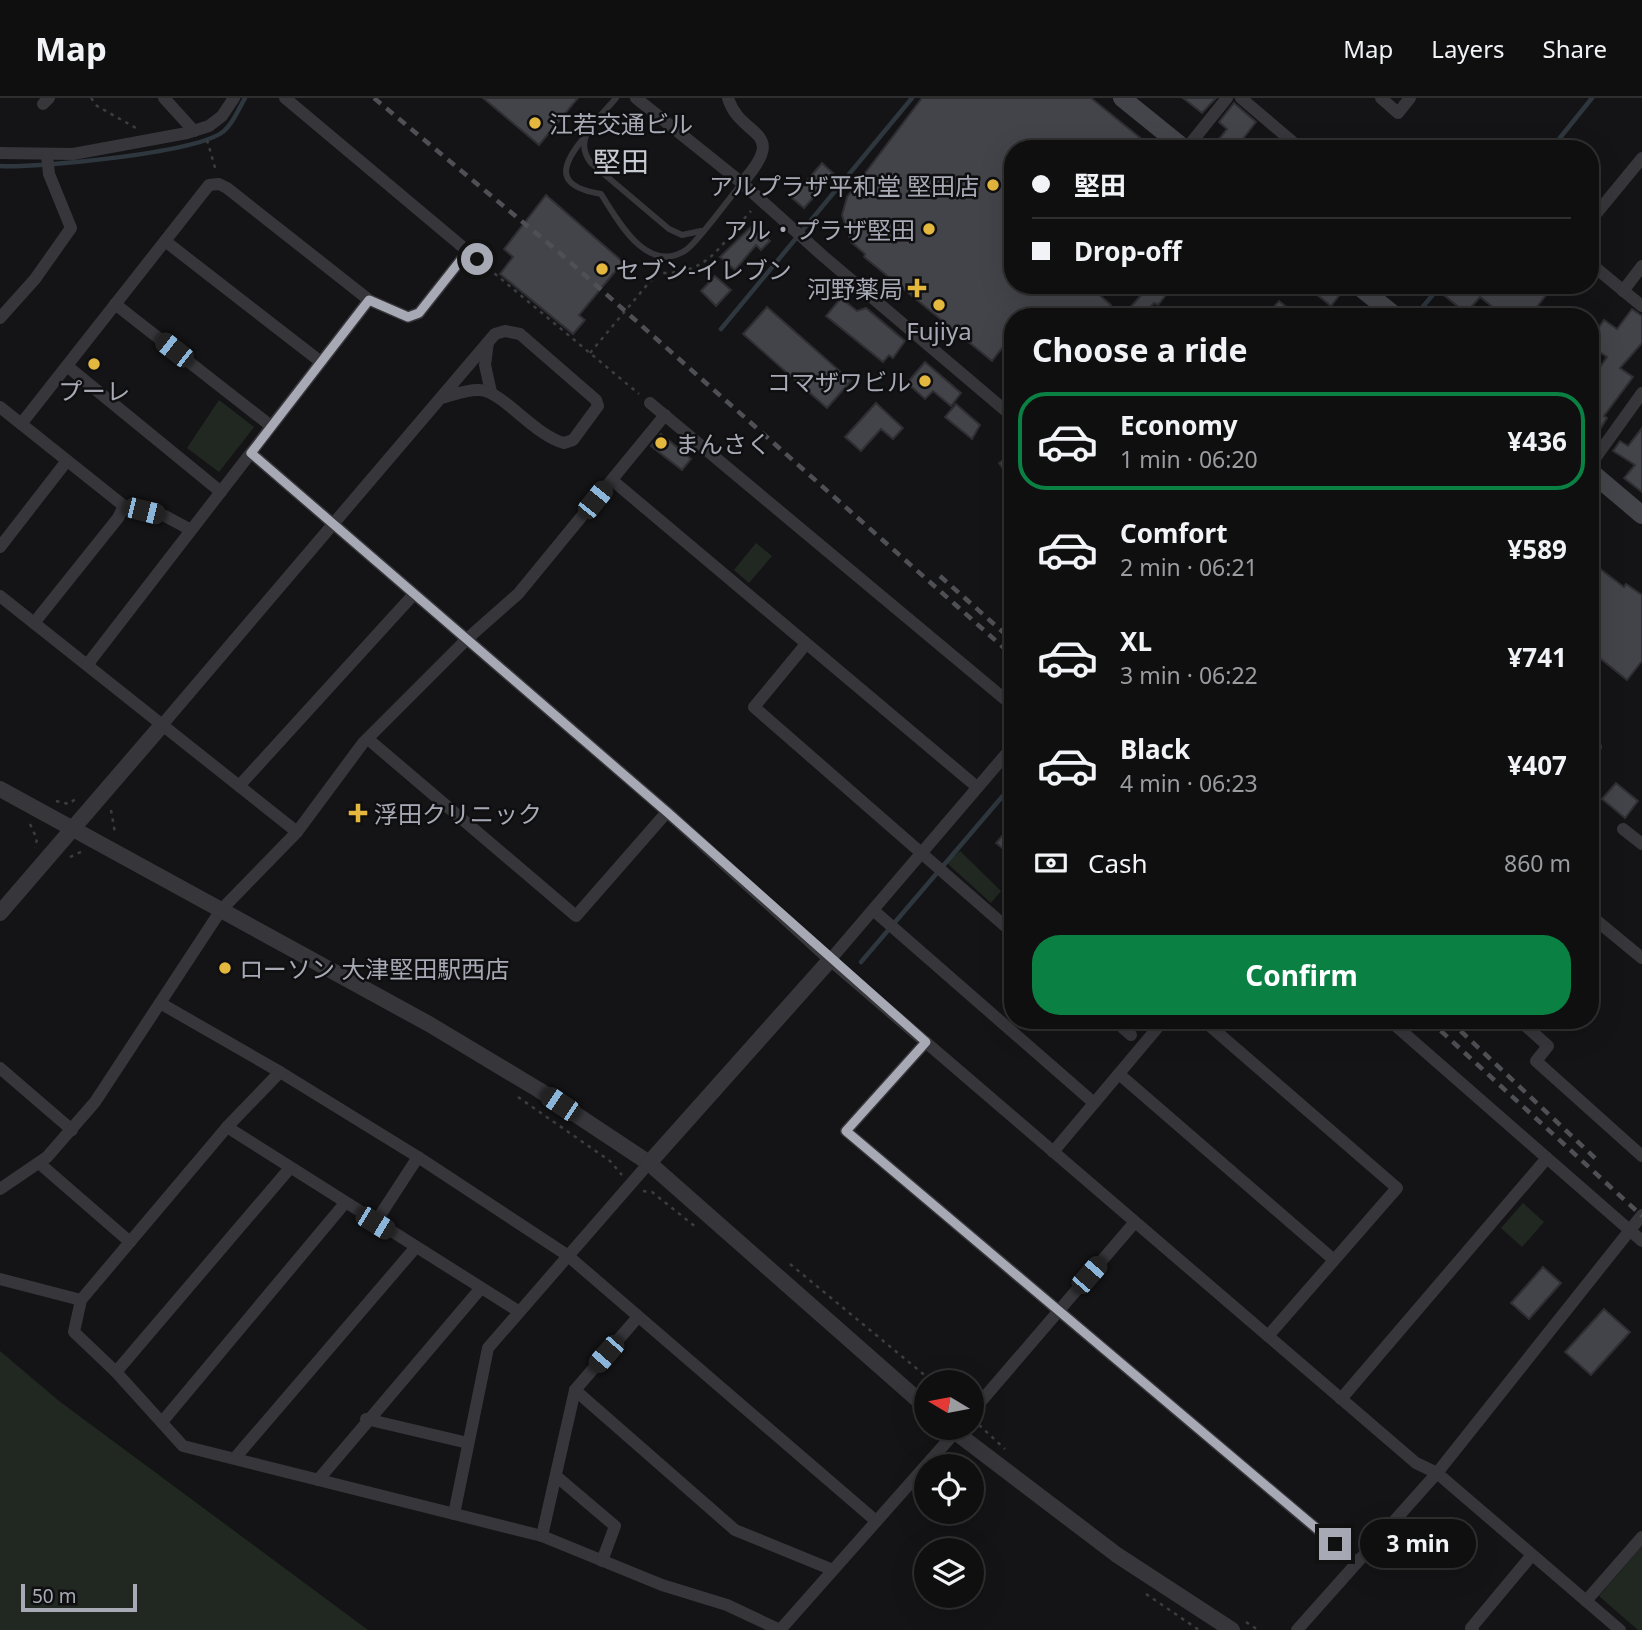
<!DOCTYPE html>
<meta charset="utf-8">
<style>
:root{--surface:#0f0f10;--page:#181819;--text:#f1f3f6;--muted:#9b9c9f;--line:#2f2f30;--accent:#0b8043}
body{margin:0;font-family:"Noto Sans","Noto Sans JP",sans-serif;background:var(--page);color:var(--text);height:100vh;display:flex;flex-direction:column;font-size:26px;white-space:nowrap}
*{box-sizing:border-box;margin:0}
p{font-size:23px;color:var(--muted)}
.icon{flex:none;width:38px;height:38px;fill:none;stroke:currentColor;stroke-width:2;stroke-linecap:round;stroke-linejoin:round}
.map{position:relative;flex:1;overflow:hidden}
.details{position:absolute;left:1004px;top:210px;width:595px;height:721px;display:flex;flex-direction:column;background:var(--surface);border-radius:28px;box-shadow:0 7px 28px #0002,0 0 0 2px var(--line)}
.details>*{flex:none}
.top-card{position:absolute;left:1004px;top:42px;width:595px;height:154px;border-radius:28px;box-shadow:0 7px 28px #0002,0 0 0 2px var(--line);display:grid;align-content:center;height:154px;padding:0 28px;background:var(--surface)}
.needle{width:46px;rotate:280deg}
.buttons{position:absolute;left:914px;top:1272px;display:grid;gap:14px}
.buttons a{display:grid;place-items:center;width:70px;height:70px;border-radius:50%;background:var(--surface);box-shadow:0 7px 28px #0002,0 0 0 2px var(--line);font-size:35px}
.scale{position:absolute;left:21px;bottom:18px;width:116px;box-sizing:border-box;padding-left:7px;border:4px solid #a7aab5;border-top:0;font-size:19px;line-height:24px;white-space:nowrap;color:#a7aab5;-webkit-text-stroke:5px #0f0f11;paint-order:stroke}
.end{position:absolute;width:32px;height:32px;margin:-16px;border:9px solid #a7aab5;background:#111;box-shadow:0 0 0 4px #111}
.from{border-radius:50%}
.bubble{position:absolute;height:49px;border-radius:24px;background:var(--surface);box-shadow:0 7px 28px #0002,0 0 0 2px var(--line);font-size:23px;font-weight:700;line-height:49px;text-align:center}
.car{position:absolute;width:21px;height:42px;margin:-21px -10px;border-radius:9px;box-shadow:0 0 5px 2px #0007;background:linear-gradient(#222 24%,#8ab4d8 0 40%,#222 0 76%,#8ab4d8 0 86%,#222 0)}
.top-card b{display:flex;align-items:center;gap:24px;height:66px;font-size:26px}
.top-card b+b{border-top:2px solid var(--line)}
.top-card i{width:18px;height:18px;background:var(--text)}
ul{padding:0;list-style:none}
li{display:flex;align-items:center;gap:21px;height:98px;margin:0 14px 10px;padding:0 14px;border:4px solid transparent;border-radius:28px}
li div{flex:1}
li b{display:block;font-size:26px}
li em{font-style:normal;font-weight:700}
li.on{border-color:var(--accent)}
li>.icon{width:63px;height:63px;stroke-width:1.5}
h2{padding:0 28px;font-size:32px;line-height:84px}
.pay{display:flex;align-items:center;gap:18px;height:77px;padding:0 28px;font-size:26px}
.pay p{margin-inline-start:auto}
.action{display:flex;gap:14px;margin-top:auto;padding:14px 28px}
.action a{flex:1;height:80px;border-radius:28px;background:var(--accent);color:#fff;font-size:28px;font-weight:700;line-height:80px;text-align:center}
header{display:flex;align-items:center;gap:42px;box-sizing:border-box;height:98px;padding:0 35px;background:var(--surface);border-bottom:2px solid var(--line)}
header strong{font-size:33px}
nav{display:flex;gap:38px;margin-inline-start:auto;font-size:24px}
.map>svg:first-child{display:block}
.green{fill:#212822}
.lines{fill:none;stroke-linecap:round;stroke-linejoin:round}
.stream{stroke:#2e363e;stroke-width:4.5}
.building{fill:#434449;stroke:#2f2e32;stroke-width:2}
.path{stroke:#3c3d41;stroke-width:2.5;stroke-dasharray:3.5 5;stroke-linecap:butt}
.service{stroke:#36363b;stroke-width:6}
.minor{stroke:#36363b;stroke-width:12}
.tertiary{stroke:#36363b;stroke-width:16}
.secondary{stroke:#44454a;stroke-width:18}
.rail{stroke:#4f5055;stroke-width:4.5;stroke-dasharray:9 7;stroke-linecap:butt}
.route{stroke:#a7aab5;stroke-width:9}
.poi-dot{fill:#e4b73e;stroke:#0f0f11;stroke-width:2.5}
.labels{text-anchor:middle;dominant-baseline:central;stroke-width:5;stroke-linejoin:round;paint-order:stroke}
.poi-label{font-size:24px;fill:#a7aab5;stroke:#0f0f11;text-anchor:start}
.quarter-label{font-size:28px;fill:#c8cad1;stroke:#0f0f11}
</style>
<header>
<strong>Map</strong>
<nav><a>Map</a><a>Layers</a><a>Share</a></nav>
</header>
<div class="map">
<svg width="1642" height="1532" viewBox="0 0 1642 1532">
<rect width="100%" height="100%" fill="#141416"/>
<!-- green -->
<g class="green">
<polygon points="219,302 254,329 219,374 187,350"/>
<polygon points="756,445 772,458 749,485 734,472"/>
<polygon points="960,753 1001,793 991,805 947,765"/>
<polygon points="1523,1105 1544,1124 1522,1149 1501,1130"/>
<polygon points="0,1253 59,1303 368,1532 0,1532"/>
<polygon points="1642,1448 1642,1532 1638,1532 1599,1498"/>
</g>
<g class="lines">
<!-- stream -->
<g class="stream">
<polyline points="1551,51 1592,0"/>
<path d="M0,68C37,70 202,55 225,32C234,24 239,10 245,0"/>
<polyline points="1421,211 1441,187"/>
<polyline points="721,231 912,0"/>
<polyline points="861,864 1013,686"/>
</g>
</g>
<!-- building -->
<g class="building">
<polygon points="483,0 578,0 539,47"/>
<polygon points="922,0 1091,0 1154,51 1013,51 1013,187 1088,187 1111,207 1102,219 1013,219 1013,236 992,263 864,159 865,156 851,144 842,117 847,99"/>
<polygon points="1183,0 1216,0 1202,15"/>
<polygon points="1234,5 1256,24 1235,51 1211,51 1227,31 1219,24"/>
<polygon points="822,65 834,76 804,110 792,100"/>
<polygon points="546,97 623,164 579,217 585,222 573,236 500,176 513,159 504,151"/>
<polygon points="754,126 770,143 761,152 756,147 735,172 720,159"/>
<polygon points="715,178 731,192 716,208 701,193"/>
<polygon points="1150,187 1174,187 1158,207 1154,205 1141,219 1136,219 1128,212"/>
<polygon points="1305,187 1334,187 1342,194 1331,208"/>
<polygon points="1454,187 1554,187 1529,219 1505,219 1480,199 1466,215 1445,198"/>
<polygon points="841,200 857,213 866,210 905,243 893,260 889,257 883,264 826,218"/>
<polygon points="1279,203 1299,219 1276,219 1270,213"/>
<polygon points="767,209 851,283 827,310 743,236"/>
<polygon points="1632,211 1642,218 1642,245 1620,270 1633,279 1604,318 1607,320 1591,346 1591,290 1597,280 1594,278 1607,259 1591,248 1591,241 1604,222 1617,231"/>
<polygon points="925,264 961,295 951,308 933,293 925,301 907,285"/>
<polygon points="876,305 903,330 893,341 881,331 861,353 845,339"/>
<polygon points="956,306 980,327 972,341 945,319"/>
<polygon points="1642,330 1642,394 1624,380 1635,367 1613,353 1620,343 1628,348"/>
<polygon points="661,336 691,361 682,372 651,348"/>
<polygon points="1013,355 1013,386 999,365"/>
<polygon points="1591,464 1624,489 1626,486 1642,497 1642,563 1627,582 1591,553"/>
<polygon points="1616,685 1638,703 1625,720 1602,701"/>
<polygon points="1013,725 1013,759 996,745"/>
<polygon points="1543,1169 1561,1185 1529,1221 1511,1205"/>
<polygon points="1604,1211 1630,1234 1591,1277 1565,1254"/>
</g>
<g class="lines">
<!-- path -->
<g class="path">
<polyline points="91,0 97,8 136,30"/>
<polyline points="207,42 216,73"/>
<polyline points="488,170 639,296"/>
<path d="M590,255L657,175C709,177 718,149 751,113"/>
<polyline points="56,703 69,706 78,699"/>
<polyline points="111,712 115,735"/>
<polyline points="30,726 37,741 35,750"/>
<polyline points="70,759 83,753"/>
<polyline points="518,999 610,1063 622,1077"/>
<polyline points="643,1093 652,1094 697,1130"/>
<polyline points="790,1166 933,1284"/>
<polyline points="979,1327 1005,1351"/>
<polyline points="1146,1496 1199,1532"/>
<polyline points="1246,1524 1258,1532"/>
</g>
<!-- service -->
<g class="service">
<path d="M616,0C599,21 571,39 591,65L669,131L682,137L701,133"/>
<path d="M583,41C558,71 558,89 601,96C617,121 647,178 686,152C698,144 730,99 742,85"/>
<polyline points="1252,218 1253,219"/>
</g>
<!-- minor -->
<g class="minor">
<polyline points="164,0 194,33"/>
<polyline points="285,0 477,161"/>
<polyline points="636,0 742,85 823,158 1013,319"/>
<path d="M728,0C740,41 791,30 742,85"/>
<polyline points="1241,0 1301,51"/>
<polyline points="1381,0 1398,15 1410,0"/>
<polyline points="43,6 49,0"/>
<polyline points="1186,51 1227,0"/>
<polyline points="0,55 73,56 187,35 209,28 222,18 234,0"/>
<polyline points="1591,122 1642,60"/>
<polyline points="165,143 321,264"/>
<polyline points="1591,166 1642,208"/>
<polyline points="1623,193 1642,168"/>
<polyline points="115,206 271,328"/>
<polyline points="0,220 35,181 71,130 49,76 47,57"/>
<polyline points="488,244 485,267 491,294"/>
<polyline points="67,268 221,394"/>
<polyline points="650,305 1013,608"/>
<polyline points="0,309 124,408 118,420 34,525"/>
<polyline points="21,326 209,87 219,86 227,90 369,202 408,219 419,215 468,153"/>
<polyline points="251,355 667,714 830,862 1416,1365 1437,1375 1620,1532"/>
<polyline points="1591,366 1642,295"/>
<polyline points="612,382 977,689"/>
<polyline points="124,408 165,418 191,432"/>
<polyline points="0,449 66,364"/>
<polyline points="0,498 297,734"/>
<polyline points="806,546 754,609 1013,835"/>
<polyline points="87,567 369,202"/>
<path d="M162,627L495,236L505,233L520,236L596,302L598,308L573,342L564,345C534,337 502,293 480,292C468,291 453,297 442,300"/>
<polyline points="368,641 576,818 667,714"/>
<polyline points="1591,646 1596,649 1591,656"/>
<polyline points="239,688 414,496"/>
<polyline points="1623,731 1642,746"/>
<polyline points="873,812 1094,1005"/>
<polyline points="1591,818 1642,860"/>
<polyline points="830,862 1013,648"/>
<polyline points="160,905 280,974 418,1059 567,1157 876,1423"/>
<polyline points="1114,922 1131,937"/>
<polyline points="1203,922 1397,1090 1268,1238"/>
<polyline points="1389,922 1642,1143"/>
<polyline points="1519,922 1548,948 1536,963 1642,1058"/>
<polyline points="926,944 846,1033 1356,1464"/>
<polyline points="0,970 72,1032"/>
<polyline points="280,974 227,1029 81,1202 74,1234 116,1274 183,1348 542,1438 662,1487 727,1507 780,1532 959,1330"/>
<polyline points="1119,976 1334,1162"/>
<polyline points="227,1029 518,1213"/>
<polyline points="1053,1054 1164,922"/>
<polyline points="39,1065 130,1144"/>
<polyline points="0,1091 47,1059 95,1004 221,812 297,734 363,645 467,541 518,496 665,317"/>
<polyline points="375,1125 418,1059"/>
<polyline points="0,1181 81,1202"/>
<polyline points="116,1274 290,1070"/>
<polyline points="575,1292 735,1432 833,1472"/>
<polyline points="1341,1301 1547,1060"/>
<polyline points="971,1315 1135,1124"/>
<polyline points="366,1321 468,1345"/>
<polyline points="162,1324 345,1105"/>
<polyline points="235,1360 416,1149"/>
<polyline points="556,1378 615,1428 602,1463"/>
<polyline points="318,1382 481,1190"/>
<polyline points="454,1416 488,1250 649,1065"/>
<polyline points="542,1438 575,1292 637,1220"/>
<polyline points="1586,1503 1642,1439"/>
<polyline points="1297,1532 1437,1375 1642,1117"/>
<polyline points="1473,1532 1471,1530 1532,1457"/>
</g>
<!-- tertiary -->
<g class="tertiary">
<polyline points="0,691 429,926 539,992 649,1065 926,1309"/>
<polyline points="0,815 162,627"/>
<polyline points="649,1065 830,862"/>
<polyline points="950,1330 1117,1457 1232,1532"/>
</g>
<!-- secondary -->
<g class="secondary">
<polyline points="1122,0 1185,51"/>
<polyline points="1357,187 1397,219"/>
<polyline points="1591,374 1642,417"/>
</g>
<!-- rail -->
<g class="rail">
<polyline points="374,0 561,156 1013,558"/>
<polyline points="940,478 1013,543"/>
<polyline points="1429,922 1642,1118"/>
<polyline points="1449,922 1596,1061"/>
</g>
</g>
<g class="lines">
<!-- route -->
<polyline class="route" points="477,161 468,153 419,215 408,219 369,202 251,355 667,714 926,944 846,1033 1335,1446"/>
</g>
<!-- markers -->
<g class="poi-dot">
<circle cx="535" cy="25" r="7"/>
<circle cx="993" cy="87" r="7"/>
<circle cx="929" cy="131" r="7"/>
<circle cx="602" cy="171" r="7"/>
<path d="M913.5 179.5h7v7h7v7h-7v7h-7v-7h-7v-7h7z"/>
<circle cx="939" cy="207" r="7"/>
<circle cx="94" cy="266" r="7"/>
<circle cx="925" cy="283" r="7"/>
<circle cx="661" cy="345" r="7"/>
<path d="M354.5 704.5h7v7h7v7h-7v7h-7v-7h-7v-7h7z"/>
<circle cx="225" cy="870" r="7"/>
</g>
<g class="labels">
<!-- poi labels -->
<g class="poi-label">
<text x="549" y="25">江若交通ビル</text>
<text x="979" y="87" text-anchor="end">アルプラザ平和堂 堅田店</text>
<text x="915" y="131" text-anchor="end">アル・プラザ堅田</text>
<text x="616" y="171">セブン-イレブン</text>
<text x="903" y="190" text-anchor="end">河野薬局</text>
<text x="939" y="232" text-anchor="middle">Fujiya</text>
<text x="911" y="283" text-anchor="end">コマザワビル</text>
<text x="94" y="292" text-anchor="middle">プーレ</text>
<text x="675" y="345">まんさく</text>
<text x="374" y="715">浮田クリニック</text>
<text x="239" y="870">ローソン 大津堅田駅西店</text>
</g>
<!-- quarter labels -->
<g class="quarter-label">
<text x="621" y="63">堅田</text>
</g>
</g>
</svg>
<div class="buttons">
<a><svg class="needle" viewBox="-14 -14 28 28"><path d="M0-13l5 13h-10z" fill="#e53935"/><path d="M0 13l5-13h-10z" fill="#9b9c9f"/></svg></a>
<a><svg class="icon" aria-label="locate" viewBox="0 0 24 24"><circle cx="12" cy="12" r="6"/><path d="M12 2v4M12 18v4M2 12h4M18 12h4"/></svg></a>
<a><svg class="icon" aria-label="layers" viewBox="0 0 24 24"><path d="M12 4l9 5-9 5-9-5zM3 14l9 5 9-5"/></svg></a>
</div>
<div class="scale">50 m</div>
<i class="end from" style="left:477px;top:161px"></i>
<i class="end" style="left:1335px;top:1446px"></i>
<div class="bubble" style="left:1360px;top:1421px;width:116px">3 min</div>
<i class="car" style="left:174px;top:252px;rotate:308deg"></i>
<i class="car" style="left:595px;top:402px;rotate:39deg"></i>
<i class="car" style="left:144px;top:413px;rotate:104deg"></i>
<i class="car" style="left:560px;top:1006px;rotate:304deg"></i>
<i class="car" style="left:375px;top:1125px;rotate:121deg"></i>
<i class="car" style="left:1089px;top:1177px;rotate:41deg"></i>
<i class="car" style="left:606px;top:1256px;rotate:221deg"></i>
<div class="top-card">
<b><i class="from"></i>堅田</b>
<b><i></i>Drop-off</b>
</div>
<section class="details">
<h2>Choose a ride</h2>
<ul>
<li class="on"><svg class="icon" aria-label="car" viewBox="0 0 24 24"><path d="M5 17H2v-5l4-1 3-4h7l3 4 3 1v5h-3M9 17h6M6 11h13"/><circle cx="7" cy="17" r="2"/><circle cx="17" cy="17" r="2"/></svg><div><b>Economy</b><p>1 min · 06:20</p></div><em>¥436</em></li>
<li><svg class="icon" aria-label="car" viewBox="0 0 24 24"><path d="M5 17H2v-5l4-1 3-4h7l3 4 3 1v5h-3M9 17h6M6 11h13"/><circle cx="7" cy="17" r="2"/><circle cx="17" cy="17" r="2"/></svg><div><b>Comfort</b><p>2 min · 06:21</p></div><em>¥589</em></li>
<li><svg class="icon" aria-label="car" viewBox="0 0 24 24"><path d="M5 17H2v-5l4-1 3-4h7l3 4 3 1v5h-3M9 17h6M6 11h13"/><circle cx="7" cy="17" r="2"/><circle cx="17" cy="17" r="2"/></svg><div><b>XL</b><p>3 min · 06:22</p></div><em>¥741</em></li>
<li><svg class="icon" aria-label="car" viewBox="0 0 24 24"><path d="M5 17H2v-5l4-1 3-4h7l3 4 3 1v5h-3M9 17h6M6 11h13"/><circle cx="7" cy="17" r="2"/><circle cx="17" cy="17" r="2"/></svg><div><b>Black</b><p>4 min · 06:23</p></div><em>¥407</em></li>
</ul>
<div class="pay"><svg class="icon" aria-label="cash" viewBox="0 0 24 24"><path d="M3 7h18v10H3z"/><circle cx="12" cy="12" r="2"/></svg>Cash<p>860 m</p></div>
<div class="action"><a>Confirm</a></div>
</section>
</div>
